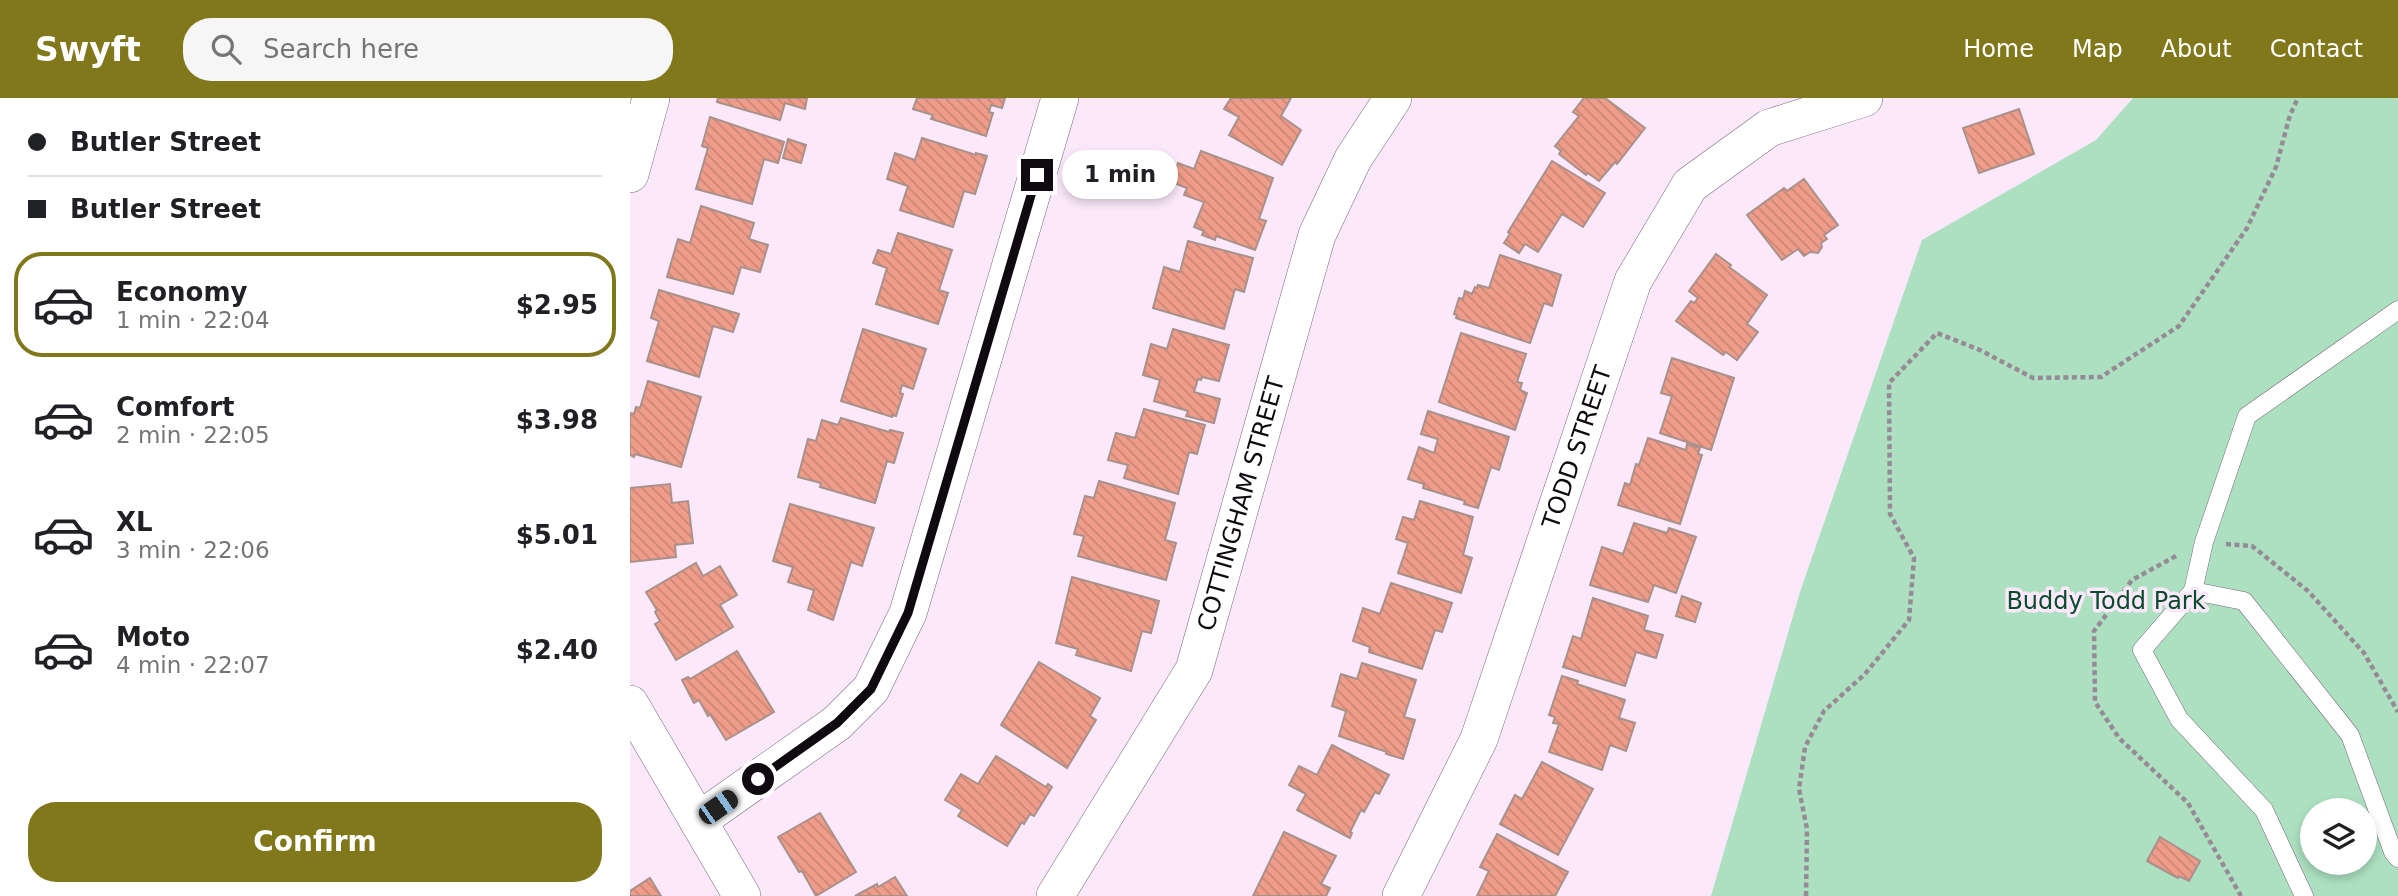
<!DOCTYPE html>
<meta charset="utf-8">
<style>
:root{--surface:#fff;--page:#f6f6f6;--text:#202124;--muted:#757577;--line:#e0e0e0;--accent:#81771b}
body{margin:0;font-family:"DejaVu Sans",sans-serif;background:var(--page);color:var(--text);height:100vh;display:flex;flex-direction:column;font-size:26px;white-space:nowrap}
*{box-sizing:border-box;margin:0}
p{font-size:23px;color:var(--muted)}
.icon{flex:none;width:38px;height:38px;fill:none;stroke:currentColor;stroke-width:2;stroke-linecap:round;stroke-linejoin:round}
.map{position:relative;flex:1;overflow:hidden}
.details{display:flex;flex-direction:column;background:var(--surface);width:630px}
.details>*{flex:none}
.banner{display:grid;align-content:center;height:154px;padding:0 28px;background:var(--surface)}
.buttons{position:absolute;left:1670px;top:700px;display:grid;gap:14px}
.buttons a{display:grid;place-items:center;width:77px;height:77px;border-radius:50%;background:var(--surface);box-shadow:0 4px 10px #0003;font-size:35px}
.end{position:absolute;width:32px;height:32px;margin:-16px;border:9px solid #0f0a0f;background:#fff;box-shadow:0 0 0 4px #fff}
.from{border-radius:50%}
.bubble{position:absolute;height:49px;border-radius:24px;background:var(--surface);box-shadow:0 4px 10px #0003;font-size:23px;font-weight:800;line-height:49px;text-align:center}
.car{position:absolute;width:21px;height:42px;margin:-21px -10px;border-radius:9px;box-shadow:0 0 5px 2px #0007;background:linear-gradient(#222 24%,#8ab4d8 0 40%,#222 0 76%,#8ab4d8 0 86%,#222 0)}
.banner b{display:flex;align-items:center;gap:24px;height:66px;font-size:26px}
.banner b+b{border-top:2px solid var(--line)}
.banner i{width:18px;height:18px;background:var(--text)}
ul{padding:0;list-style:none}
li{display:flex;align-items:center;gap:21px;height:105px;margin:0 14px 10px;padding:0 14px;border:4px solid transparent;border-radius:28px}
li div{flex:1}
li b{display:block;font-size:26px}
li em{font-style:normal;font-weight:800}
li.active{border-color:var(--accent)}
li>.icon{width:63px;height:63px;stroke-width:1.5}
.button{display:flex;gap:14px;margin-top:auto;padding:14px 28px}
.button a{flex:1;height:80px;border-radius:28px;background:var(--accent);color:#fff;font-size:28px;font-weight:800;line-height:80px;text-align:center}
header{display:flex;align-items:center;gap:42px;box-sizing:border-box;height:98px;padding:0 35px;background:var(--accent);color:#fff}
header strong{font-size:33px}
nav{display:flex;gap:38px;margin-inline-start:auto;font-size:24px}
.search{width:490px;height:63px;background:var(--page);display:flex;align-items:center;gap:18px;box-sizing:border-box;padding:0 24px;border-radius:28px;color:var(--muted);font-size:26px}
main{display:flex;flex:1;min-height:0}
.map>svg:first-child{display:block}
.green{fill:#ade0c0;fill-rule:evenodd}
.building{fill:url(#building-back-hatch);stroke:#a9918b;stroke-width:2}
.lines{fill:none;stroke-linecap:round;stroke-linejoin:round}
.service-casing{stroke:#776777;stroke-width:19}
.minor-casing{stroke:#776777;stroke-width:38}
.path{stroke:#978a97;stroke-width:4.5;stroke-dasharray:5 3.5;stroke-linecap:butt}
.service{stroke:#fff;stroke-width:18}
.minor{stroke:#fff;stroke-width:37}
.route{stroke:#0f0a0f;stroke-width:9}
.labels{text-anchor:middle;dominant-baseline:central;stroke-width:7;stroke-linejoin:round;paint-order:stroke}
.street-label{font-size:24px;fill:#0f0a0f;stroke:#fbe9fb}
.park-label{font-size:24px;fill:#0a4a2d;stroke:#fbe9fb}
</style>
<header>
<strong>Swyft</strong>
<div class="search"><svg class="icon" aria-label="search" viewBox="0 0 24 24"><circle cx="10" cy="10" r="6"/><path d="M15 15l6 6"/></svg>Search here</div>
<nav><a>Home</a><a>Map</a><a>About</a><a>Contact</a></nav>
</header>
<main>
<section class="details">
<div class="banner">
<b><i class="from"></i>Butler Street</b>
<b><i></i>Butler Street</b>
</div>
<ul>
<li class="active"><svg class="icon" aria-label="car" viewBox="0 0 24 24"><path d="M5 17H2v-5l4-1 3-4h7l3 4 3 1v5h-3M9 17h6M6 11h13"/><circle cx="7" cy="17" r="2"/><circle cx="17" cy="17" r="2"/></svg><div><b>Economy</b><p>1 min · 22:04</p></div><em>$2.95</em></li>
<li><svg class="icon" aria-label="car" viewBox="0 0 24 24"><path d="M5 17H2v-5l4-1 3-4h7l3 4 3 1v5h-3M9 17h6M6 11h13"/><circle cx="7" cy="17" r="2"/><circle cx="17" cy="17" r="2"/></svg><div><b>Comfort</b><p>2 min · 22:05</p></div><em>$3.98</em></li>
<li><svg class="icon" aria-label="car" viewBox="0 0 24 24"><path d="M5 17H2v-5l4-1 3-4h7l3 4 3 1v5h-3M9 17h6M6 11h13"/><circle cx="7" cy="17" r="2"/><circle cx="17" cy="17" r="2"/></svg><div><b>XL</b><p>3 min · 22:06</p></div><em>$5.01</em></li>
<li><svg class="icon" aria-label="car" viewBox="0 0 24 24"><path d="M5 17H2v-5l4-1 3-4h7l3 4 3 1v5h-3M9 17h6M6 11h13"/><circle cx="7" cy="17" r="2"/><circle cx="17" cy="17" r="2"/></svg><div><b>Moto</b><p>4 min · 22:07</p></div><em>$2.40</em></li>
</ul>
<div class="button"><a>Confirm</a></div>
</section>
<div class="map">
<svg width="1768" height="798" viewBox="0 0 1768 798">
<defs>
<pattern id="building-back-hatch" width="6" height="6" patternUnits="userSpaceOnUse" patternTransform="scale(1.75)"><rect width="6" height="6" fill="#ef9d8a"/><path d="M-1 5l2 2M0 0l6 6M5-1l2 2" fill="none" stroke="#cc8676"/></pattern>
</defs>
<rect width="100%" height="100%" fill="#fbe9fb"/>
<!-- green -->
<path class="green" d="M1503,0H1768V798H1081L1170,494L1292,142L1466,42ZM1682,712H1734V765H1682Z"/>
<!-- building -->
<g class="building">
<polygon points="88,0 177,0 175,11 155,5 150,22 87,4"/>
<polygon points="287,0 375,0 372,10 361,7 359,14 363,15 356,38 301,21 303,17 283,11"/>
<polygon points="601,0 661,0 651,18 671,32 652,67 599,37 609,19 594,11"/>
<polygon points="954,0 975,0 1015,30 987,66 985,64 969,83 958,75 956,77 929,56 931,53 925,48 949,18 943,14"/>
<polygon points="1389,11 1404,56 1349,75 1333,30"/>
<polygon points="80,19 154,44 148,65 134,61 122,106 66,91 78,50 72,48"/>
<polygon points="292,40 346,57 346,55 357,58 345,96 334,93 323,129 270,112 278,88 257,81 265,55 285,62"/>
<polygon points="158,41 176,47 171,65 153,60"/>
<polygon points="571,53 643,80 629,121 636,123 625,152 586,138 585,142 572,137 574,133 564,129 574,104 554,97 557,90 541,84 548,65 564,71"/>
<polygon points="922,63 975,95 953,129 932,116 908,154 895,146 889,155 874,145 880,136 878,134"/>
<polygon points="1174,81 1208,127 1194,137 1197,141 1191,145 1192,149 1188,155 1180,154 1174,158 1168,151 1152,162 1117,117 1154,90 1157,93"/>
<polygon points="71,108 124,125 119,141 138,147 130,174 111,169 103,196 37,179 48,141 60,145"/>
<polygon points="268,135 322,152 309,192 318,195 308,226 246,206 257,170 243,165 248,152 261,156"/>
<polygon points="558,143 623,160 614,194 605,191 594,231 523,210 534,169 550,174"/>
<polygon points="1086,156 1101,167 1099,169 1137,197 1117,226 1128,234 1107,262 1096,254 1093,257 1046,223 1061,203 1064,205 1068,200 1059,193"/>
<polygon points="870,157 931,177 922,208 914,205 900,245 826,220 827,217 824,216 829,200 833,201 835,193 842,196 845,189 847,190 848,187 859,190"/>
<polygon points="29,192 109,216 103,234 83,228 69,279 17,263 29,223 21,220"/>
<polygon points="233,231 296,251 283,291 272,287 270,295 273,296 266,318 262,317 262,319 211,303"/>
<polygon points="543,231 599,247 589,283 572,279 571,282 568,281 564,294 590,301 584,325 556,318 558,313 524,303 530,282 513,277 521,246 537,251"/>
<polygon points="831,235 896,256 887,284 892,285 890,292 897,295 885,332 809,304"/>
<polygon points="1042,260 1104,280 1081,352 1030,335 1042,298 1031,295"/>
<polygon points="18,283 71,299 51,369 5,356 4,359 0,357 0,315 4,316 6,309 10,310"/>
<polygon points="514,311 575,327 567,356 559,354 548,396 494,380 498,367 478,362 486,335 505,340"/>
<polygon points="798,313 879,339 869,372 861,369 848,410 834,406 835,403 793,390 794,386 778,381 789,349 804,355 808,341 791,336"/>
<polygon points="211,320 259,334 260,332 273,335 264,365 257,363 245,405 190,389 191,385 168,379 178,341 186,343 192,322 208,327"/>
<polygon points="1018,340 1056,352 1057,346 1070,350 1068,356 1072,357 1050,426 988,407 995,385 1000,387 1006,366 1009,367"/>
<polygon points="469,383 545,405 535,442 546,445 536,482 448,458 454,438 444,436 455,398 464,400"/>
<polygon points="40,386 42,405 58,403 63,445 45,447 46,459 0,464 0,390"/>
<polygon points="790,403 843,419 833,457 842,460 831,495 768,475 778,445 766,441 773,419 784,422"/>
<polygon points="160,406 244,430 232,468 221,464 203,522 178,512 184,492 158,484 163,469 143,463"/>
<polygon points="1004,425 1037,435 1039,430 1066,439 1046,495 1024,487 1018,504 960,487 972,449 993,456"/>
<polygon points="66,465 73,478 90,468 107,497 90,507 103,529 46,562 25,526 30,523 25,514 27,512 16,494"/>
<polygon points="442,479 529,503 521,535 512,533 501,573 446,557 448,551 426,545"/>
<polygon points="761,485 822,505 812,534 805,532 792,571 739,554 740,549 723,543 733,510 750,516"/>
<polygon points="1052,498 1071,505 1065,524 1046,518"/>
<polygon points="963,500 1018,518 1014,532 1033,537 1026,560 1006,554 995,588 933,569 943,538 951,541"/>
<polygon points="107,553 144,614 96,642 80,616 78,618 69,602 64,605 52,582 58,579 60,581"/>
<polygon points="409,564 470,600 460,618 466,622 437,670 371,627"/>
<polygon points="732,565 786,582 774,619 785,622 773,661 756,656 757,654 709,638 716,613 702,608 711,576 727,581"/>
<polygon points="932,578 948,583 947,586 995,602 989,620 1005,625 996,653 980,647 972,672 919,654 929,626 923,625 925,619 919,617"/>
<polygon points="702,647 759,677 749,696 745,694 734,714 731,712 720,734 722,735 720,740 667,712 676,696 659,687 669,668 687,677"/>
<polygon points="366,658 416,689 418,686 422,689 404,718 400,716 394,726 392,724 377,748 328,718 332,712 315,702 331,676 348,686"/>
<polygon points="912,664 963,691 928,757 870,726 885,697 892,701"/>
<polygon points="190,715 226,774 186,798 172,773 169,774 148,739"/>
<polygon points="654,734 706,758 691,786 700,790 696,798 623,798"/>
<polygon points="867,736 938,774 925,798 847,798 859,773 850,769"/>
<polygon points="1530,739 1570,763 1559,783 1549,778 1548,780 1517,763"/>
<polygon points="265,779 277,798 225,798 247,786 248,789"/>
<polygon points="20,780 31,798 0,798 0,793"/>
</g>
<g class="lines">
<defs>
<g id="service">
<polyline points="1563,493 1574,444 1617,318 1768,212"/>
<polyline points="1674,798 1634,712 1549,621 1512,552 1563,493 1614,503 1720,637 1763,754 1768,760"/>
</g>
<g id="minor">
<polyline points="0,76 21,0"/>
<polyline points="0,606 112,798"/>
<polyline points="68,723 207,625 241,591 278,515 430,0"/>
<path id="s1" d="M425,798L564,572L687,137L723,61L763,0"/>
<path id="s2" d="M771,798L849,641L1003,183L1060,87L1139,30L1234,0"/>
</g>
</defs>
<!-- service casing -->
<use href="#service" class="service-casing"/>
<!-- minor casing -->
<use href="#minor" class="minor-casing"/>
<!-- path -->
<g class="path">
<polyline points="1596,446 1622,448 1678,493 1734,555 1768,614"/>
<polyline points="1546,458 1502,482 1464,533 1465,604 1489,640 1558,705 1611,798"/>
<polyline points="1176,798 1177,731 1169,691 1175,649 1194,613 1235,576 1279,522 1284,460 1260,416 1259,285 1307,235 1350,252 1403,280 1471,279 1549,228 1617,130 1646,69 1660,17 1668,0"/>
</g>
<!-- service -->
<use href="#service" class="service"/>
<!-- minor -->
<use href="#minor" class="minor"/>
</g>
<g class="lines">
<!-- route -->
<polyline class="route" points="128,681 207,625 241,591 278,515 407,77"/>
</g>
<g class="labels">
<!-- street labels -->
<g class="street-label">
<text stroke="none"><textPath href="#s2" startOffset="483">TODD STREET</textPath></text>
<text stroke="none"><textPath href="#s1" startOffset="438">COTTINGHAM STREET</textPath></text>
</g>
<!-- park labels -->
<g class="park-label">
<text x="1476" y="503">Buddy Todd Park</text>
</g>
</g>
</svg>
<div class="buttons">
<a><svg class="icon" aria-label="layers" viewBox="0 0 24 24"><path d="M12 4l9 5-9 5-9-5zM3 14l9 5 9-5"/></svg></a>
</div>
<i class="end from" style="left:128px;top:681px"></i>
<i class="end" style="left:407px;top:77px"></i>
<div class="bubble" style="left:432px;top:52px;width:116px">1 min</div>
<i class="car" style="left:88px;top:709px;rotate:55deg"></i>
</div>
</main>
